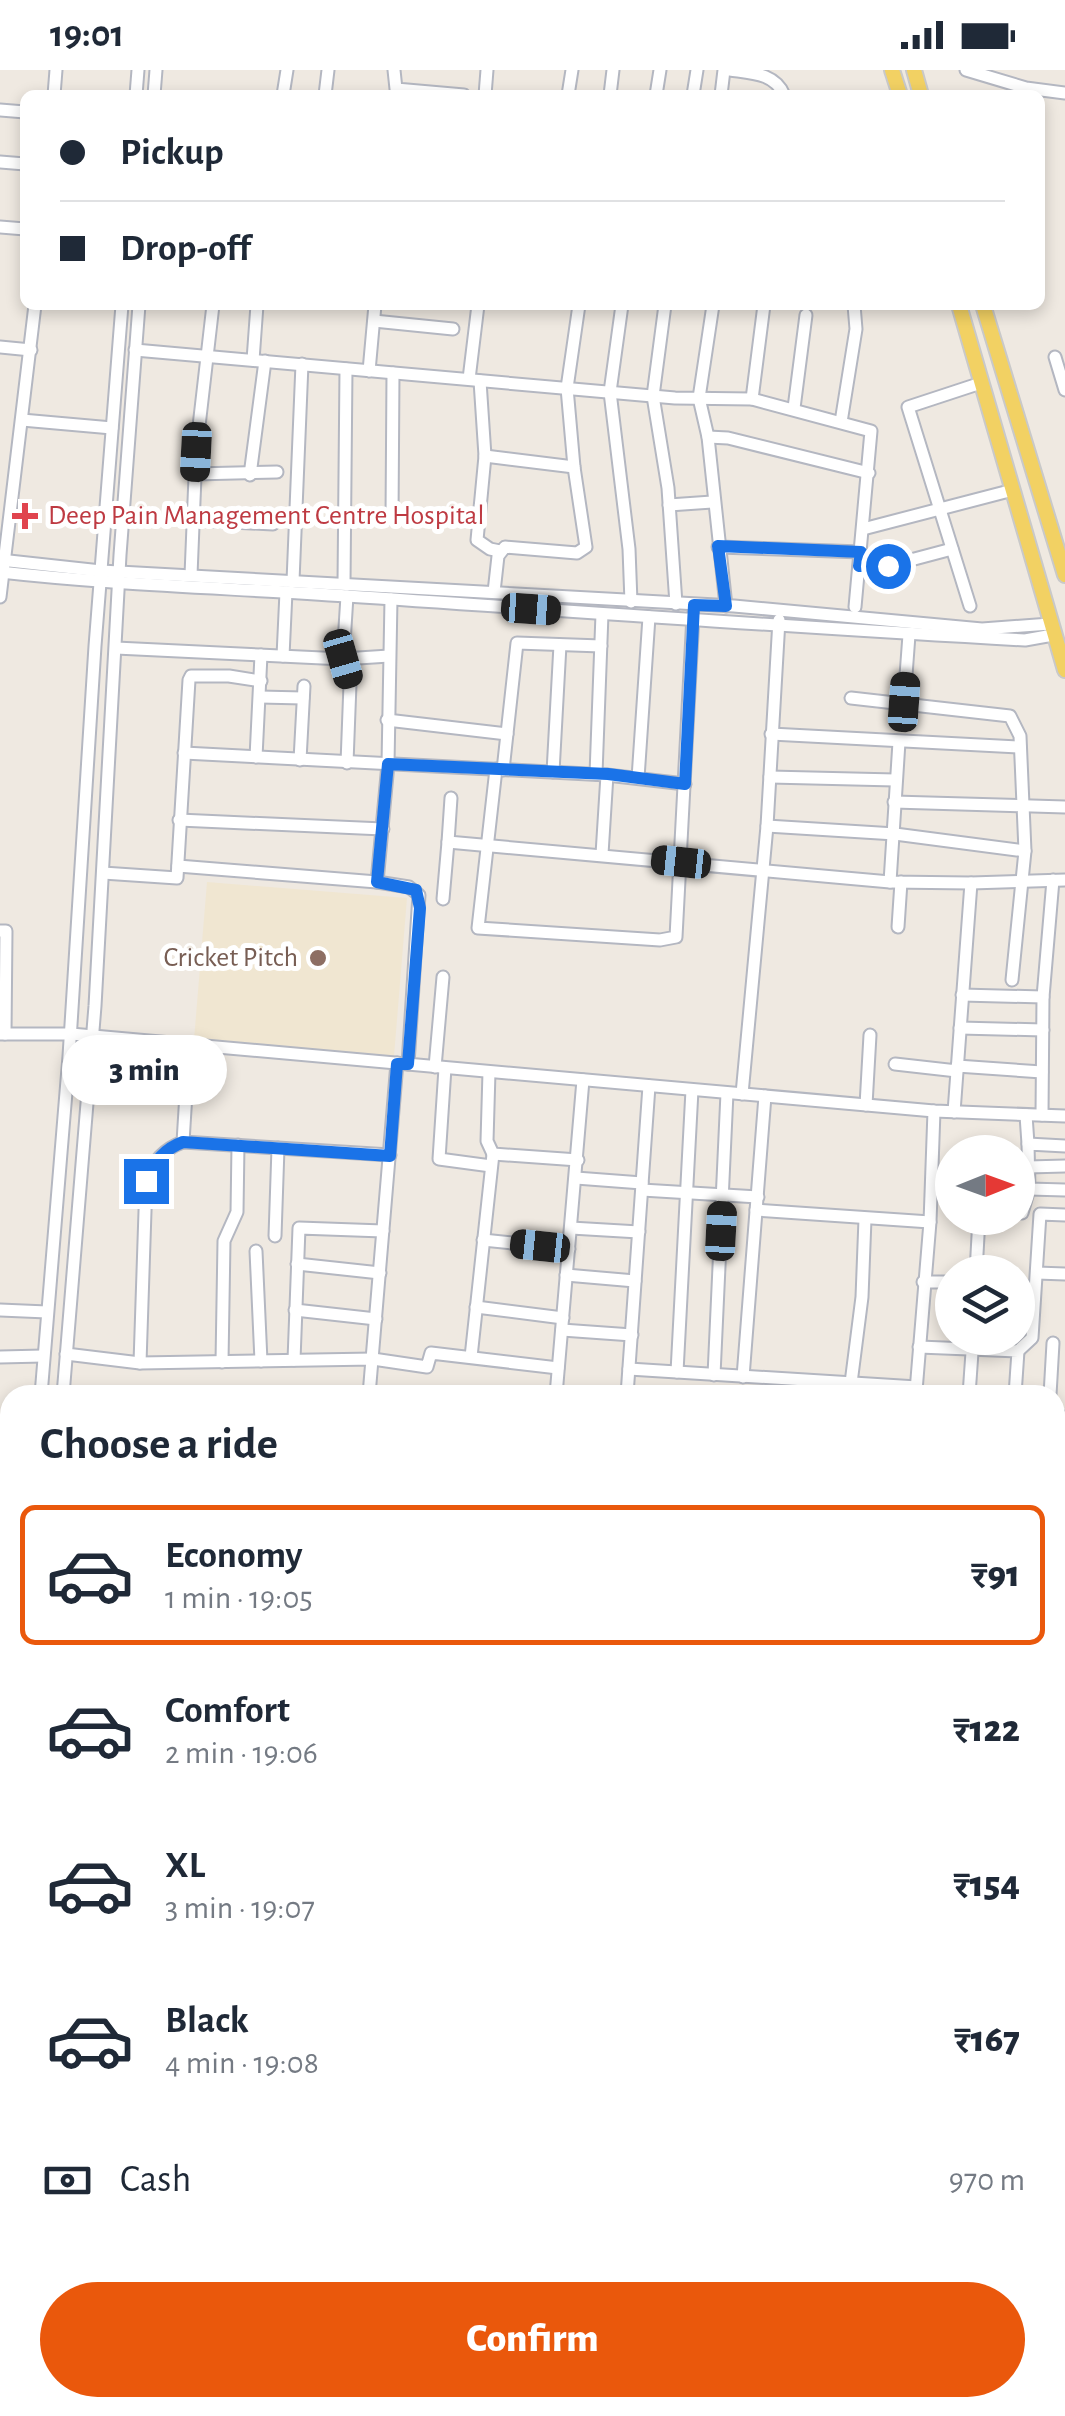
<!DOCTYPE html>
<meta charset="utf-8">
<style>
:root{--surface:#fff;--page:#f2f2f3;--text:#1f2937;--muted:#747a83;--line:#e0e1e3;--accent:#ea580c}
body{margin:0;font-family:"Alegreya Sans",sans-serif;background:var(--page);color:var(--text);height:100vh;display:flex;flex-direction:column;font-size:38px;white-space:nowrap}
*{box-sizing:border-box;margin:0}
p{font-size:32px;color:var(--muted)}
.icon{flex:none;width:55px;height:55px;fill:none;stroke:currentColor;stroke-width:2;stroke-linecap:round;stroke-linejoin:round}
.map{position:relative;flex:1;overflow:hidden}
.drawer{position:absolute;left:0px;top:1315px;width:1065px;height:1032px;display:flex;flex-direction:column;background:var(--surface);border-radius:30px 30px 0 0;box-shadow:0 5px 15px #0003}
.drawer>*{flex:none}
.banner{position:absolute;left:20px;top:20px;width:1025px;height:220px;border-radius:15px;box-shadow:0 5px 15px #0003;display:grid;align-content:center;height:220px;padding:0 40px;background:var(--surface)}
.needle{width:65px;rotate:89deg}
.buttons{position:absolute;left:935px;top:1065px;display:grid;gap:20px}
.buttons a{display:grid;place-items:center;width:100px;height:100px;border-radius:50%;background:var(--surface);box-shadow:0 5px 15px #0003;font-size:50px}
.end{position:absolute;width:45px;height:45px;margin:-22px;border:12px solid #1a73e8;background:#fff;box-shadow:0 0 0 5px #fff}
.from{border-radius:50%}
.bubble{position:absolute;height:70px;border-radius:35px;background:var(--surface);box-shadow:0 5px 15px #0003;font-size:32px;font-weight:800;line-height:70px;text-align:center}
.car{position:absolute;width:30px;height:60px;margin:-30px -15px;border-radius:12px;box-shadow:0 0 8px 2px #0007;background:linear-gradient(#222 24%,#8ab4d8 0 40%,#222 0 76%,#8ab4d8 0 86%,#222 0)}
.banner b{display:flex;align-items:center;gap:35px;height:95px;font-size:38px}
.banner b+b{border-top:2px solid var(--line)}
.banner i{width:25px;height:25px;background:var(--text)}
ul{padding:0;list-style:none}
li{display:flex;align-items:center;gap:30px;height:140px;margin:0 20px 15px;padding:0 20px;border:5px solid transparent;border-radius:15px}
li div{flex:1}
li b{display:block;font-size:38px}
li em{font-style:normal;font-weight:800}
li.current{border-color:var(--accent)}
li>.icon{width:90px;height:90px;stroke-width:1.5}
h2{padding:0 40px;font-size:45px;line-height:120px}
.pay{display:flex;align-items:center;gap:25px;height:110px;padding:0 40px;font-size:38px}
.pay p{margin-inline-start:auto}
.primary-button{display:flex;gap:20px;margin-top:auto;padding:20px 40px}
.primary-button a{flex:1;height:115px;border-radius:60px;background:var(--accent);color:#fff;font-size:40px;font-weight:800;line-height:115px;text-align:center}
.status{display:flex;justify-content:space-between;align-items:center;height:70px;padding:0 50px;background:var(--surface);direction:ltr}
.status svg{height:28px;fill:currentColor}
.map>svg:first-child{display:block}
.education{fill:#f0e6d1}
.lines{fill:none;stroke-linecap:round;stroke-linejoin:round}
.minor-casing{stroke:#b4b7c1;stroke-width:15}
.major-casing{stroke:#c9c9c9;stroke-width:18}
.minor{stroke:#fff;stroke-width:11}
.major{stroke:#f2d163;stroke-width:14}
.route{stroke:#1a73e8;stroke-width:12}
.health-dot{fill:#e0444e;stroke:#fff;stroke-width:4}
.education-dot{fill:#8d6e63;stroke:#fff;stroke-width:4}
.labels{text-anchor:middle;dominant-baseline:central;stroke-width:10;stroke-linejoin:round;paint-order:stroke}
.health-label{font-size:28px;fill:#be3a42;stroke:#fff;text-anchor:start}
.education-label{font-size:28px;fill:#785e54;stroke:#fff;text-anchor:end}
</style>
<div class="status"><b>19:01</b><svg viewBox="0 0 49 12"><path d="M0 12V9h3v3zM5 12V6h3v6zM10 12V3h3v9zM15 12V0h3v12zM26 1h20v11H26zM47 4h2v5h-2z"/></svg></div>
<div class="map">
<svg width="1065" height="2346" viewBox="0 0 1065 2346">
<rect width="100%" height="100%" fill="#efe9e1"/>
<!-- education -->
<polygon class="education" points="207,812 407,828 394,986 194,970"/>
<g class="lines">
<defs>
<g id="minor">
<polyline points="394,0 396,19 464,25"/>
<path d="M730,0C751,3 775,3 784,25"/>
<polyline points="966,0 1026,18 1065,23"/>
<polyline points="54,25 56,0"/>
<polyline points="136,25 138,0"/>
<polyline points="154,25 156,0"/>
<polyline points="283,25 287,0"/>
<polyline points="325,25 328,0"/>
<polyline points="485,25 487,0"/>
<polyline points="568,25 572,0"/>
<polyline points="610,25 613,0"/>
<polyline points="656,25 660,0"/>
<polyline points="693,25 697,0"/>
<polyline points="721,25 724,0"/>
<polyline points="0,40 25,42"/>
<polyline points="0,92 25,94"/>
<polyline points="0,157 25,159"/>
<polyline points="622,235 610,322 629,479 631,532"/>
<polyline points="665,235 653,326 668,418 676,534"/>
<polyline points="713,235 699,328 708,367 726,536"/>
<polyline points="374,251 453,259"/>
<polyline points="0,277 31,280"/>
<polyline points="135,280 675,328 752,329 871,361 855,537"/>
<polyline points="1055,287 1065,320"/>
<polyline points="253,290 257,235"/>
<polyline points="369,301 375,235"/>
<polyline points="469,309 478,235"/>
<polyline points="480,311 485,386 477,470 490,479 500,481"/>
<polyline points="752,329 764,235"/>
<polyline points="794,338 806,245"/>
<polyline points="22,350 112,358"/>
<polyline points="841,352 856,259 854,235"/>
<polyline points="708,367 728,368 869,403"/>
<polyline points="485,386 574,397"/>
<polyline points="195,404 277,402"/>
<polyline points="250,405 265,291"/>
<polyline points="669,435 712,432"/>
<polyline points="392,449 393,303"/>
<polyline points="193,450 273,454"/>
<polyline points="863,459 1013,420"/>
<polyline points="718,477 861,482"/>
<polyline points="0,490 101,501 734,536 982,559 1050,554"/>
<polyline points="859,496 888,496 952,479"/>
<path d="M0,502C115,515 231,518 347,526C573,541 799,558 1025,570L1053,565"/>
<polyline points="191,505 196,382 213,235"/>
<polyline points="293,511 302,294"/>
<polyline points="344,513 346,299"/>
<polyline points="494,522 498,486 505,477 577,483 586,477 574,397 567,318 579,235"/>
<polyline points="0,527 35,235"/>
<polyline points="970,536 908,337 981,313"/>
<polyline points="116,578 343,589 347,526"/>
<polyline points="283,586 286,522"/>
<polyline points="260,627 303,628"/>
<polyline points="851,628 1010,646 1020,666 1025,781"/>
<polyline points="904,632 909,565"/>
<polyline points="387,650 507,664"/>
<polyline points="771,664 1020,677"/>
<polyline points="184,683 607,705 685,714"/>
<polyline points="256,687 261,585"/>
<polyline points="300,690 304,616"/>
<polyline points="347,693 350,614 343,589 389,586"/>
<polyline points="496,699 478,858 660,870 676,867 693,545"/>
<polyline points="503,700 517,573 601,576"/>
<polyline points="553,702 560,575"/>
<polyline points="596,704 602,544"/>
<polyline points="770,707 895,710"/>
<polyline points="638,708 649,547"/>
<polyline points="451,728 448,772 890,812 971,813 1065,810"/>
<polyline points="894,732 1065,737"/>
<polyline points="179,750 383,759"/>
<polyline points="767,756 895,764 1025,781 1012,910"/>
<polyline points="602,784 607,705"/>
<polyline points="178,796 377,812 388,694 391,529"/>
<polyline points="103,803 177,808 189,610 191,606 229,606 261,611"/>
<polyline points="377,812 409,817 419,825 408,994"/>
<polyline points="890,812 899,672"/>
<polyline points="443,829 448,772"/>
<polyline points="898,857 901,812"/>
<polyline points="0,861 6,861 5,964"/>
<polyline points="962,925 1043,927"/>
<polyline points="960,958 1043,960"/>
<polyline points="0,964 71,964 934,1041 1065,1046"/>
<polyline points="895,994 957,1001"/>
<polyline points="957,996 1042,1002"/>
<polyline points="435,997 443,907"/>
<polyline points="445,998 439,1089 491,1096"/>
<polyline points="489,1002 487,1071 493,1084 578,1090"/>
<polyline points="742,1024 767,756 779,550"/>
<polyline points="866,1035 870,965"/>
<polyline points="954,1042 971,813"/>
<polyline points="1026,1045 1028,1074"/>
<polyline points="1042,1045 1043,927 1053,810"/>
<polyline points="183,1072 189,975"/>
<polyline points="1065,1076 1028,1074 1029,1119 1065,1120"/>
<polyline points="1028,1097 1065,1096"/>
<polyline points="576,1108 642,1113"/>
<polyline points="642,1120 758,1127"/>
<polyline points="756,1140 930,1152"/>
<polyline points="1022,1143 1029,1119"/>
<polyline points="571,1158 639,1162"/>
<polyline points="275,1166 278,1078"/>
<polyline points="483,1170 569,1179"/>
<polyline points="256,1181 261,1291"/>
<polyline points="297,1194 380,1203"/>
<polyline points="976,1202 979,1148"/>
<polyline points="1037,1203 1065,1204"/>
<polyline points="566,1205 635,1211"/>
<polyline points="923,1212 952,1212"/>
<polyline points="476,1237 563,1248"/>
<polyline points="0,1240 47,1242"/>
<polyline points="295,1240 376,1249"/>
<polyline points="562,1260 632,1265"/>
<polyline points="919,1277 1018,1281 1015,1325"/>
<polyline points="1018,1281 1032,1268 1040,1144 1065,1145"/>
<polyline points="66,1284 140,1293 373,1289 427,1297 431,1283 558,1298"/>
<polyline points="0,1287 43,1286"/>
<polyline points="471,1287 493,1084"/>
<polyline points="294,1290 299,1158 383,1161"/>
<polyline points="222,1292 224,1171 237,1142 238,1075"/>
<path d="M140,1293L146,1111C153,1091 164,1079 183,1072L390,1085"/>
<polyline points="629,1299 917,1317"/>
<polyline points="677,1302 692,1020"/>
<polyline points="714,1305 727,1023"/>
<polyline points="743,1307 765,1026"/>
<polyline points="851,1313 862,1227 865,1149"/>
<polyline points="916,1321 930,1152 934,1041"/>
<polyline points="41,1325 69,986 95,576 122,235"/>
<polyline points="63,1325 95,936 120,485 139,235"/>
<polyline points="369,1325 397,993"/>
<polyline points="556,1325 583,1010"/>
<polyline points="627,1325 649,1016"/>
<polyline points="969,1325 973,1268"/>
<polyline points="1050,1325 1053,1273"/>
<polyline points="1055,1347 1065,1347"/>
<polyline points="0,1355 10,1357"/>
<polyline points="0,1376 10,1377"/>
<polyline points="1055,1430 1065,1431"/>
<polyline points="1055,1448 1065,1448"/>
<polyline points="1061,1534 1065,1534"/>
<polyline points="0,1587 10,1587"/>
<polyline points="1055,1619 1065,1619"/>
<polyline points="1055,1696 1065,1697"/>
<polyline points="0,1729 10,1634"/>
<polyline points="1055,1771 1065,1771"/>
<polyline points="0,1819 10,1820"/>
<polyline points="0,1948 10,1866"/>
<polyline points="1055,2023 1065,2023"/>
<polyline points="1055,2185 1065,2185"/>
<polyline points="84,2346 84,2338"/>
<path d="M99,2346C159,2339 217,2339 277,2346"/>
<polyline points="335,2346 336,2338"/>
<polyline points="630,2346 631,2338"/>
<polyline points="1008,2346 1008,2338"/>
<polyline points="1041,2346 1041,2338"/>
</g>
<g id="major">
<polyline points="892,0 900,25"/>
<polyline points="914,0 921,25"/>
<polyline points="959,235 1065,600"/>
<polyline points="983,235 1065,505"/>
<polyline points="0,2211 10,2212"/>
<polyline points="0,2226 10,2227"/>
<polyline points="0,2265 10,2257"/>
<polyline points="869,2338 909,2346"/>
<polyline points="950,2338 985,2346"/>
</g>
</defs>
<!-- minor casing -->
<use href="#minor" class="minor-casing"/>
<!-- major casing -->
<use href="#major" class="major-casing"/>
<!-- minor -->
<use href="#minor" class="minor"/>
<!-- major -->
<use href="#major" class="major"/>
</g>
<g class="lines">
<!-- route -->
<path class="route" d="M146,1111C153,1092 164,1079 183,1072L390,1086L397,994H408L420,838L416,820L377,812L388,694L608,704L685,714L694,535L726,536L718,476L861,482L859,496H888"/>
</g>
<!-- markers -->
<path class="health-dot" d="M20 431h10v10h10v10h-10v10h-10v-10h-10v-10h10z"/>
<circle class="education-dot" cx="318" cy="888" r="10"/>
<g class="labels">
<!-- health labels -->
<g class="health-label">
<text x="48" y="446">Deep Pain Management Centre Hospital</text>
</g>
<!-- education labels -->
<g class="education-label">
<text x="298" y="888">Cricket Pitch</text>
</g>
</g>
</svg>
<div class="buttons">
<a><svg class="needle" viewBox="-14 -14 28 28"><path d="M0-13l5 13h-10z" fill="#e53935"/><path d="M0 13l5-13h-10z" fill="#747a83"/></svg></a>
<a><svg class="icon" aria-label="layers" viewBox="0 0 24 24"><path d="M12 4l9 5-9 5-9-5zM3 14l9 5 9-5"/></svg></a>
</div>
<i class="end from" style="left:888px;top:496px"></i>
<i class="end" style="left:146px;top:1111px"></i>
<div class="bubble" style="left:62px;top:965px;width:165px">3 min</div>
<i class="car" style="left:196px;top:382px;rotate:183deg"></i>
<i class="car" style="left:531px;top:539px;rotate:94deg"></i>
<i class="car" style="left:343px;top:589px;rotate:164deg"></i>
<i class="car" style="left:904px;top:632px;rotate:4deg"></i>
<i class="car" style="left:681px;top:792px;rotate:276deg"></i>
<i class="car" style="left:721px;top:1161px;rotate:3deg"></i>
<i class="car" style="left:540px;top:1176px;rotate:276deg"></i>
<div class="banner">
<b><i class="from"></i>Pickup</b>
<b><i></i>Drop-off</b>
</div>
<section class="drawer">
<h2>Choose a ride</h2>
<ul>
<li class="current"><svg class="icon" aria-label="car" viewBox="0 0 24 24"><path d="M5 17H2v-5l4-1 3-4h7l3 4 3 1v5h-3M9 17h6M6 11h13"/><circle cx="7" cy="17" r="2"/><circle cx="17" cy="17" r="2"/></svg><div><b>Economy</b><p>1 min · 19:05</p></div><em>₹91</em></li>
<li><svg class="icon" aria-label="car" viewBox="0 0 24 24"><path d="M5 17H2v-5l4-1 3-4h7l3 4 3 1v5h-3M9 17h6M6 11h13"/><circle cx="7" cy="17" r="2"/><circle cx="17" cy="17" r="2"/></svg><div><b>Comfort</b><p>2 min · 19:06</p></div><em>₹122</em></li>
<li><svg class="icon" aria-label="car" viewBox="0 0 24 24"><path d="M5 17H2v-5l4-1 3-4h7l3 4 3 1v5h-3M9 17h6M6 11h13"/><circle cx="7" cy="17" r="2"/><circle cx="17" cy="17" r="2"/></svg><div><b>XL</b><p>3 min · 19:07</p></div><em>₹154</em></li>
<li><svg class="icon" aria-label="car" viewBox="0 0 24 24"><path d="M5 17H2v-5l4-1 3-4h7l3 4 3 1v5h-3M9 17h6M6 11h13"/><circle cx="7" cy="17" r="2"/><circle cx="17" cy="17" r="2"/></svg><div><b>Black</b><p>4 min · 19:08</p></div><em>₹167</em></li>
</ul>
<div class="pay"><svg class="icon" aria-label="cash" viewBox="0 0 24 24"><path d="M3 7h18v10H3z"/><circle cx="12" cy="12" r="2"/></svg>Cash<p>970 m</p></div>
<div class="primary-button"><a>Confirm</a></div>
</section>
</div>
